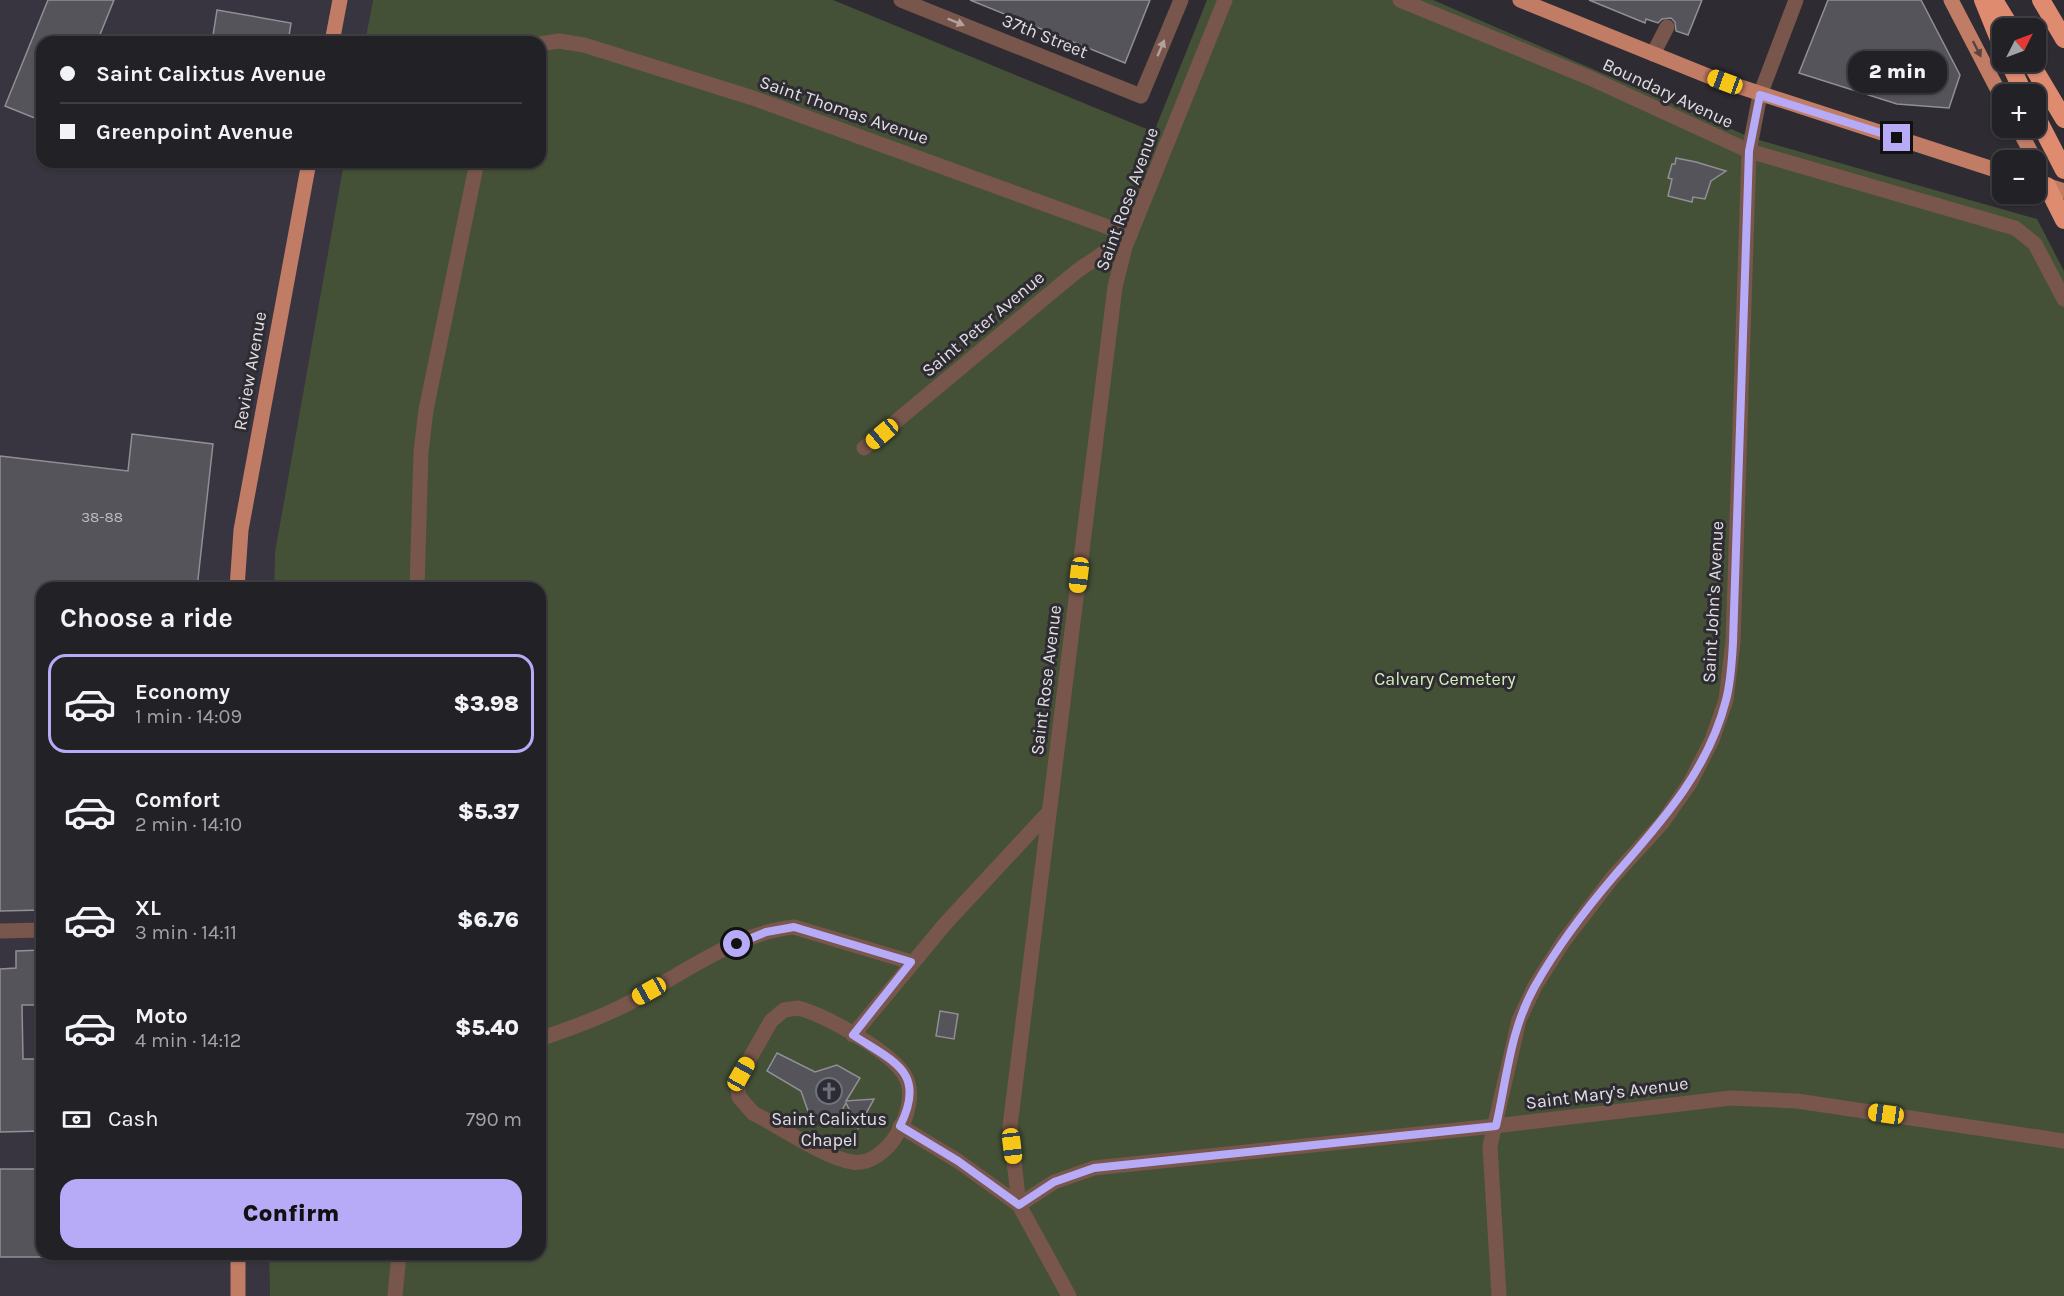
<!DOCTYPE html>
<meta charset="utf-8">
<style>
:root{--surface:#222126;--page:#2e2e32;--text:#f1f3f6;--muted:#a2a3a7;--line:#3f3e43;--accent:#b7abf8}
body{margin:0;font-family:Karla,sans-serif;background:var(--page);color:var(--text);height:100vh;display:flex;flex-direction:column;font-size:22px;white-space:nowrap}
*{box-sizing:border-box;margin:0}
p{font-size:20px;color:var(--muted)}
.icon{flex:none;width:33px;height:33px;fill:none;stroke:currentColor;stroke-width:2;stroke-linecap:round;stroke-linejoin:round}
.map{position:relative;flex:1;overflow:hidden}
.details{position:absolute;left:36px;top:582px;width:510px;height:678px;display:flex;flex-direction:column;background:var(--surface);border-radius:18px;box-shadow:0 2px 4px #0004,0 0 0 2px var(--line)}
.details>*{flex:none}
.banner{position:absolute;left:36px;top:36px;width:510px;height:132px;border-radius:18px;box-shadow:0 2px 4px #0004,0 0 0 2px var(--line);display:grid;align-content:center;height:132px;padding:0 24px;background:var(--surface)}
.needle{width:39px;rotate:48deg}
.tools{position:absolute;left:1992px;top:18px;display:grid;gap:12px}
.tools a{display:grid;place-items:center;width:54px;height:54px;border-radius:12px;background:var(--surface);box-shadow:0 2px 4px #0004,0 0 0 2px var(--line);font-size:30px}
.end{position:absolute;width:27px;height:27px;margin:-14px;border:8px solid #b7abf8;background:#111;box-shadow:0 0 0 3px #111}
.from{border-radius:50%}
.bubble{position:absolute;height:42px;border-radius:18px;background:var(--surface);box-shadow:0 2px 4px #0004,0 0 0 2px var(--line);font-size:20px;font-weight:800;line-height:42px;text-align:center}
.car{position:absolute;width:18px;height:36px;margin:-18px -9px;border-radius:8px;box-shadow:0 0 4px 2px #0007;background:linear-gradient(#f5c518 24%,#345 0 40%,#f5c518 0 76%,#345 0 86%,#f5c518 0)}
.banner b{display:flex;align-items:center;gap:21px;height:57px;font-size:22px}
.banner b+b{border-top:2px solid var(--line)}
.banner i{width:15px;height:15px;background:var(--text)}
ul{padding:0;list-style:none}
li{display:flex;align-items:center;gap:18px;height:99px;margin:0 12px 9px;padding:0 12px;border:3px solid transparent;border-radius:18px}
li div{flex:1}
li b{display:block;font-size:22px}
li em{font-style:normal;font-weight:800}
li.selected{border-color:var(--accent)}
li>.icon{width:54px;height:54px;stroke-width:1.5}
h2{padding:0 24px;font-size:27px;line-height:72px}
.pay{display:flex;align-items:center;gap:15px;height:66px;padding:0 24px;font-size:22px}
.pay p{margin-inline-start:auto}
.cta{display:flex;gap:12px;margin-top:auto;padding:12px 24px}
.cta a{flex:1;height:69px;border-radius:18px;background:var(--accent);color:#111;font-size:24px;font-weight:800;line-height:69px;text-align:center}
.map>svg:first-child{display:block}
.built{fill:#383541}
.green{fill:#455137}
.building{fill:#55545a;stroke:#918f96;stroke-width:1.5}
.lines{fill:none;stroke-linecap:round;stroke-linejoin:round}
.minor{stroke:#78564b;stroke-width:15}
.major{stroke:#c17c66;stroke-width:15}
.highway{stroke:#de8b70;stroke-width:18}
.oneway{fill:#b1a19f}
.oneway2{fill:#5a4442}
.route{stroke:#b7abf8;stroke-width:8}
.labels{text-anchor:middle;dominant-baseline:central;stroke-width:6;stroke-linejoin:round;paint-order:stroke}
.number-label{font-size:15px;fill:#bdbcc1}
.street-label{font-size:18px;fill:#e0dfe3;stroke:#2e2c32}
.park-label{font-size:18px;fill:#d3eeb6;stroke:#2e2c32}
.poi-label{font-size:18px;fill:#e0dfe3;stroke:#2e2c32}
</style>
<div class="map">
<svg width="2064" height="1296" viewBox="0 0 2064 1296">
<rect width="100%" height="100%" fill="#2e2c32"/>
<!-- built -->
<polygon class="built" points="0,0 373,0 365,42 42,42 42,162 344,162 275,552 274,588 42,588 42,1254 269,1254 270,1296 0,1296"/>
<!-- green -->
<polygon class="green" points="373,0 833,0 1154,132 1207,0 1433,0 1752,138 2037,219 2064,271 2064,1296 270,1296 269,1254 540,1254 540,588 274,588 275,552 344,162 540,162 540,42 365,42"/>
<!-- building -->
<g class="building">
<polygon points="48,0 114,0 97,42 42,42 42,121 5,106"/>
<polygon points="970,0 1150,0 1125,63"/>
<polygon points="1589,0 1702,0 1688,35 1676,31 1675,22 1671,18 1662,19 1658,23 1646,19 1645,23"/>
<polygon points="1828,0 1921,0 1960,75 1949,108 1897,104 1799,73"/>
<polygon points="217,10 291,23 288,42 212,42"/>
<polygon points="1676,158 1696,162 1726,171 1711,181 1705,199 1693,197 1692,202 1668,196 1672,179 1668,178 1672,164 1675,164"/>
<polygon points="132,434 213,444 197,588 42,588 42,910 0,911 0,456 128,471"/>
<polygon points="42,950 40,1005 22,1005 23,1059 42,1059 42,1131 0,1132 0,969 16,968 16,951"/>
<polygon points="940,1011 958,1014 954,1039 936,1036"/>
<polygon points="777,1053 815,1072 837,1065 860,1078 846,1101 874,1099 858,1128 846,1103 833,1127 809,1114 801,1091 767,1071"/>
<rect x="0" y="1169" width="42" height="88"/>
</g>
<g class="lines">
<!-- minor -->
<g class="minor">
<polyline points="901,0 1141,96 1181,0"/>
<polyline points="1400,0 1590,78 1749,151 2015,228 2035,244 2064,299"/>
<polyline points="540,44 559,41 584,45 753,98 1130,235"/>
<polyline points="1653,54 1667,27"/>
<polyline points="864,448 1077,271 1130,235"/>
<polyline points="417,588 421,452 426,410 477,162"/>
<polyline points="0,931 42,930"/>
<path d="M798,1008C825,1015 892,1052 905,1076C922,1105 888,1168 852,1162C825,1158 779,1126 753,1113L739,1097L738,1088L741,1074L771,1021L784,1010Z"/>
<polyline points="853,1035 945,924 1048,813"/>
<path d="M540,1039C571,1028 600,1018 629,1003C678,976 738,932 794,927L911,962"/>
<polyline points="900,1126 958,1161 1019,1205 1069,1296"/>
<polyline points="1019,1205 1010,1126 1115,287 1125,247 1225,0"/>
<polyline points="1019,1205 1054,1182 1094,1168 1495,1126 1731,1098 1797,1101 2064,1141"/>
<polyline points="395,1296 399,1254"/>
<polyline points="1499,1296 1490,1146 1519,1020 1535,986 1563,942 1613,877 1662,823 1690,783 1712,740 1726,700 1733,642 1749,151 1760,95 1796,0"/>
</g>
<!-- major -->
<g class="major">
<polyline points="1520,0 1713,78 2002,172"/>
<polyline points="1951,0 2002,98"/>
<polyline points="332,42 340,0"/>
<polyline points="2018,128 2035,160"/>
<polyline points="2036,182 2064,191"/>
<polyline points="237,588 241,530 309,162"/>
<polyline points="238,1254 238,1296"/>
</g>
<!-- highway -->
<g class="highway">
<polyline points="1983,0 2002,47"/>
<polyline points="1994,0 2011,28"/>
<polyline points="2041,0 2064,39"/>
<polyline points="2009,62 2024,94"/>
<polyline points="2030,62 2064,119"/>
<polyline points="2036,116 2064,170"/>
<polyline points="2047,186 2064,220"/>
</g>
</g>
<!-- one-way arrows -->
<defs><path id="oneway-solid" d="M-6-.8H1V-3.2L6.5 0L1 3.2V.8H-6Z" transform="scale(1.5)"/></defs>
<g class="oneway">
<use href="#oneway-solid" transform="translate(956 22) rotate(22)"/>
<use href="#oneway-solid" transform="translate(1161 48) rotate(-67)"/>
</g>
<use class="oneway2" href="#oneway-solid" transform="translate(1977 49) rotate(63)"/>
<g class="lines">
<!-- route -->
<path class="route" d="M737,944L766,932L794,927L911,962L853,1035C894,1062 927,1072 900,1126L958,1161L1019,1205L1054,1182L1094,1168L1496,1126C1507,1078 1510,1030 1535,986C1557,947 1585,910 1615,875C1661,822 1708,771 1726,700C1731,681 1732,661 1733,642L1749,151L1760,95L1897,138"/>
</g>
<!-- icons -->
<defs>
<symbol id="church-ring" viewBox="-11 -11 22 22"><circle r="9.5" fill="#2e2c32" stroke="#6b7280" stroke-width="1.5"/><path d="M-1.2-6h2.4v3.5h3.3v2.4h-3.3V6h-2.4V-.1h-3.3v-2.4h3.3Z" fill="#6b7280"/></symbol>
</defs>
<g fill-rule="evenodd">
<use href="#church-ring" x="814" y="1076" width="30" height="30"/>
</g>
<g class="labels">
<!-- number labels -->
<g class="number-label">
<text x="102" y="517">38-88</text>
</g>
<!-- street labels -->
<g class="street-label">
<text transform="translate(1045 36) rotate(22)">37th Street</text>
<text transform="translate(1668 93) rotate(25)">Boundary Avenue</text>
<text transform="translate(844 110) rotate(19)">Saint Thomas Avenue</text>
<text transform="translate(1127 199) rotate(-70)">Saint Rose Avenue</text>
<text transform="translate(983 324) rotate(-40)">Saint Peter Avenue</text>
<text transform="translate(250 371) rotate(-80)">Review Avenue</text>
<text transform="translate(1713 602) rotate(-87)">Saint John's Avenue</text>
<text transform="translate(1046 680) rotate(-83)">Saint Rose Avenue</text>
<text transform="translate(1607 1093) rotate(-7)">Saint Mary's Avenue</text>
</g>
<!-- park labels -->
<g class="park-label">
<text x="1445" y="679">Calvary Cemetery</text>
</g>
<!-- poi labels -->
<g class="poi-label">
<text x="829" y="1119">Saint Calixtus<tspan x="829" dy="21">Chapel</tspan></text>
</g>
</g>
</svg>
<div class="tools">
<a><svg class="needle" viewBox="-14 -14 28 28"><path d="M0-13l5 13h-10z" fill="#e53935"/><path d="M0 13l5-13h-10z" fill="#a2a3a7"/></svg></a>
<a>+</a>
<a>−</a>
</div>
<i class="end from" style="left:737px;top:944px"></i>
<i class="end" style="left:1897px;top:138px"></i>
<div class="bubble" style="left:1848px;top:51px;width:99px">2 min</div>
<i class="car" style="left:1725px;top:82px;rotate:290deg"></i>
<i class="car" style="left:882px;top:434px;rotate:230deg"></i>
<i class="car" style="left:1079px;top:575px;rotate:187deg"></i>
<i class="car" style="left:649px;top:991px;rotate:241deg"></i>
<i class="car" style="left:741px;top:1074px;rotate:29deg"></i>
<i class="car" style="left:1886px;top:1114px;rotate:278deg"></i>
<i class="car" style="left:1012px;top:1146px;rotate:173deg"></i>
<div class="banner">
<b><i class="from"></i>Saint Calixtus Avenue</b>
<b><i></i>Greenpoint Avenue</b>
</div>
<section class="details">
<h2>Choose a ride</h2>
<ul>
<li class="selected"><svg class="icon" aria-label="car" viewBox="0 0 24 24"><path d="M5 17H2v-5l4-1 3-4h7l3 4 3 1v5h-3M9 17h6M6 11h13"/><circle cx="7" cy="17" r="2"/><circle cx="17" cy="17" r="2"/></svg><div><b>Economy</b><p>1 min · 14:09</p></div><em>$3.98</em></li>
<li><svg class="icon" aria-label="car" viewBox="0 0 24 24"><path d="M5 17H2v-5l4-1 3-4h7l3 4 3 1v5h-3M9 17h6M6 11h13"/><circle cx="7" cy="17" r="2"/><circle cx="17" cy="17" r="2"/></svg><div><b>Comfort</b><p>2 min · 14:10</p></div><em>$5.37</em></li>
<li><svg class="icon" aria-label="car" viewBox="0 0 24 24"><path d="M5 17H2v-5l4-1 3-4h7l3 4 3 1v5h-3M9 17h6M6 11h13"/><circle cx="7" cy="17" r="2"/><circle cx="17" cy="17" r="2"/></svg><div><b>XL</b><p>3 min · 14:11</p></div><em>$6.76</em></li>
<li><svg class="icon" aria-label="car" viewBox="0 0 24 24"><path d="M5 17H2v-5l4-1 3-4h7l3 4 3 1v5h-3M9 17h6M6 11h13"/><circle cx="7" cy="17" r="2"/><circle cx="17" cy="17" r="2"/></svg><div><b>Moto</b><p>4 min · 14:12</p></div><em>$5.40</em></li>
</ul>
<div class="pay"><svg class="icon" aria-label="cash" viewBox="0 0 24 24"><path d="M3 7h18v10H3z"/><circle cx="12" cy="12" r="2"/></svg>Cash<p>790 m</p></div>
<div class="cta"><a>Confirm</a></div>
</section>
</div>
